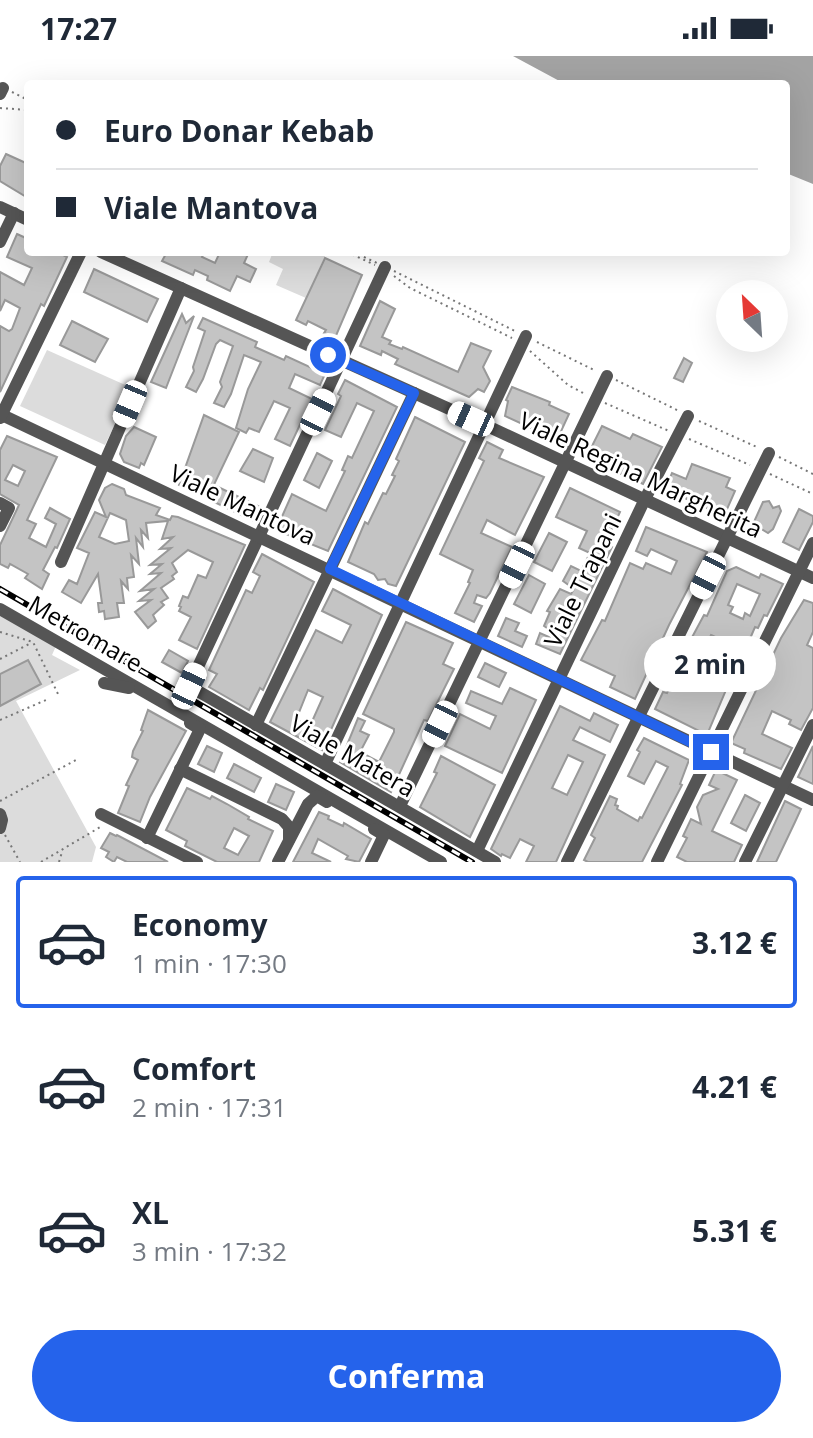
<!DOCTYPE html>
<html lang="it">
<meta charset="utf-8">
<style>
:root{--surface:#fff;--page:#f2f2f3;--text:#1f2937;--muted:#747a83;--line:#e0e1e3;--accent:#2563eb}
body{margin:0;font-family:"Open Sans",sans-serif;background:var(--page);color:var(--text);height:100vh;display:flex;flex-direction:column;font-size:30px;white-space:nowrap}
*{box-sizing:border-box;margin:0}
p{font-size:26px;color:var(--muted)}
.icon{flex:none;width:44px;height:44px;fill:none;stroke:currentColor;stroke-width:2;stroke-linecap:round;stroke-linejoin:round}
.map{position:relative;height:806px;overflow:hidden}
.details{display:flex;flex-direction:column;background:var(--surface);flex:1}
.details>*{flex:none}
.banner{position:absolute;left:24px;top:24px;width:766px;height:176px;border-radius:8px;box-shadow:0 8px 32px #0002;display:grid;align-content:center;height:176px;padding:0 32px;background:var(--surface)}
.needle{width:52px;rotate:335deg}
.buttons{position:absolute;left:716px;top:224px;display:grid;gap:16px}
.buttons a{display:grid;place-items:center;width:72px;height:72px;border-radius:50%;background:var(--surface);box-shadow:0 8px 32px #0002;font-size:40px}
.end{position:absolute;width:36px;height:36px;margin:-18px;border:10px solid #2563eb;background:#fff;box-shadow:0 0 0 4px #fff}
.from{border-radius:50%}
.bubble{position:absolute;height:56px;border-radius:28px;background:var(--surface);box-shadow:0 8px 32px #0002;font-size:26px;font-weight:700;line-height:56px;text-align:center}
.car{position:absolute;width:24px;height:48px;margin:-24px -12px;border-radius:10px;box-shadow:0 0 6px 2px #0007;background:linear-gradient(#fff 24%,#345 0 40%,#fff 0 76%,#345 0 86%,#fff 0)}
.banner b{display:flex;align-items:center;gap:28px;height:76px;font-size:30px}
.banner b+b{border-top:2px solid var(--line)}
.banner i{width:20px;height:20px;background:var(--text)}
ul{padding:14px 0 0;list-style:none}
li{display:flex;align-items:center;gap:24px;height:132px;margin:0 16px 12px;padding:0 16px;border:4px solid transparent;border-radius:8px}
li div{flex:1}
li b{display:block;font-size:30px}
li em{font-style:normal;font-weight:700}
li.current{border-color:var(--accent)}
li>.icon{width:72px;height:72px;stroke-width:1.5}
.cta{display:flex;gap:16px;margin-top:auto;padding:16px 32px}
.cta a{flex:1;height:92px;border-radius:48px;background:var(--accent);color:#fff;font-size:32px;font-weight:700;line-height:92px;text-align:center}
.status{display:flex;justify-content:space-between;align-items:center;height:56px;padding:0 40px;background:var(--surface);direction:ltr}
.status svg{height:22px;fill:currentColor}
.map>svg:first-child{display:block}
.green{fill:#dcdcdc}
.water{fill:#a3a3a3}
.building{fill:#c4c4c4;stroke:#999;stroke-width:2;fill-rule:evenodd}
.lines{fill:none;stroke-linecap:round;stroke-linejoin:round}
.path{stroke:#777;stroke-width:2;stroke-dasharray:2 4;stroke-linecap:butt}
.minor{stroke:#555;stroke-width:12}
.rail-casing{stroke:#000;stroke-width:6}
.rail{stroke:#fff;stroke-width:3;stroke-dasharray:9;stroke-linecap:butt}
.route{stroke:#2563eb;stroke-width:10}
.labels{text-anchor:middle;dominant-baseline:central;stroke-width:6;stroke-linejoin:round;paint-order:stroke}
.street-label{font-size:24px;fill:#000;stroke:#fff}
</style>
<div class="status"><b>17:27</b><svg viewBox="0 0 49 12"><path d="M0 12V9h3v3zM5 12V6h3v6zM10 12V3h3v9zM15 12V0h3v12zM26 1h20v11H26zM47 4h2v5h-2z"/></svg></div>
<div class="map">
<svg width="813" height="806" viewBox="0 0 813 806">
<rect width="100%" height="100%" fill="#fff"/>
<!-- green -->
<g class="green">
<polygon points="273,196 317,196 325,200 306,242 276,229 283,213 269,206"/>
<polygon points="47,294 132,332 105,389 20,350"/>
<polygon points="0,558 56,590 52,599 80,614 16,645 96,791 92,806 0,806 0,779 3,771 0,769"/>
</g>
<!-- water -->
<polygon class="water" points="513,0 813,0 813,128 786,117 786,28 565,28"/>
<!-- building -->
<g class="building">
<polygon points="6,98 28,108 28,142 0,125 0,110"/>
<polygon points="17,178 28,183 28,196 57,196 67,201 44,250 41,248 0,336 0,270 9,275 12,273 20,252 5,244 0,255 0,216 24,229 32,212 7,201"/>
<polygon points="167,196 204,196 202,201 215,207 220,196 249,196 244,207 256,213 250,226 237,220 230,235 207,224 208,220 195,214 193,219 162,205"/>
<polygon points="325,202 362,219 335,282 324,277 326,274 308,265 306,269 296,264"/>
<polygon points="94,213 158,243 147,266 84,236"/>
<polygon points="380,245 395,253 382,281 391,285 389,288 402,293 403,291 458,316 471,287 491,295 483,311 490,325 484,336 478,333 469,341 395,308 398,303 382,295 381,299 360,290"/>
<polygon points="182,258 186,267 194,260 166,332 151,326"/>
<polygon points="203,262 257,286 255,291 284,304 286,300 325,318 320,329 295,318 289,332 312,343 290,390 275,383 290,352 274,345 259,376 249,372 246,377 236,372 248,333 261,306 244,299 231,338 224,351 214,347 222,331 220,326 233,290 220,284 216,288 203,323 196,336 186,331 194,315 193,311 205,275 198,272"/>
<polygon points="72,265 108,283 95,306 60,289"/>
<polygon points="684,302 692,307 683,326 674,322"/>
<polygon points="345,324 397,351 328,495 276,474 292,438 326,455 345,415 342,414 348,400 352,402 374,355 357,347 341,381 325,374 341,340 338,338"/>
<polygon points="512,331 550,346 549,349 569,358 557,384 505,360 508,345 506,344"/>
<polygon points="204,359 239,376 211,435 200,430 197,437 179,429"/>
<polygon points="415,361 465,386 396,530 388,528 385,523 378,524 374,518 348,506 365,466 368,468 383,437 386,438 395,420 392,419 399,405 396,403"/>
<polygon points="602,370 630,383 633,378 662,391 643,428 586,402"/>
<polygon points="134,371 156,381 144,409 141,407 139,412 124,406 120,398 126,380"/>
<path d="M7,380L57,401L27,464L36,468L29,482L46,491L56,468L45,462L50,452L70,463L57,492L55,491L43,514L49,518L42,533L25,522L28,518L10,508L8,512L0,508V489L19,449L0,438V394ZM13,409L25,415L18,430L5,424Z"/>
<polygon points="487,386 503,394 499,402 544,421 515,479 487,464 481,477 512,491 490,537 486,542 477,539 474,547 482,550 474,566 455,557 470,527 468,526 473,514 440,498 484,405 479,402"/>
<polygon points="253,393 273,402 264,426 240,415"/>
<polygon points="317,397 332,405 319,432 304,424"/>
<polygon points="692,408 730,422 726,431 735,435 724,460 665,433 672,417 686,423"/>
<path d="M112,428L124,433L126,439L160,452L156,459L170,464L172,460L178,461L245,489L197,593L179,584L191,561L179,555L181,551L179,550L183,540L188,542L198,519L206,522L213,506L188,494L172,507L177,516L172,520L174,523L161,532L168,542L161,546L164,549L153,559L156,565L148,572L135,556L151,544L139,545L154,533L140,535L161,517L150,518L162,508L150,509L171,492L160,493L173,481L162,483L168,465L146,467L148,482L141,474L143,491L136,482L139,508L131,499L134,521L127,522L128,533L121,525L124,547H117L119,561L105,563L104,555L99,556L98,547H102L98,518L81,547L62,536L69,524L77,528L89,497L77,492L95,456L106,461L99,444L105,432ZM110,457L126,464L129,485L115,488L99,481Z"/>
<polygon points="216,430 262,452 256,466 210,444"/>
<polygon points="570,432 620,456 605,488 612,491 560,598 536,588 540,577 558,585 560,581 544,570 550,556 547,555 560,533 571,538 574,533 563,525 571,510 581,515 590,497 579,492 587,475 556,461"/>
<polygon points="769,445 773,452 779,450 781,455 773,473 768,477 753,468 763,446"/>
<polygon points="799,453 813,460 813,466 799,494 783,486"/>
<polygon points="646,471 707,496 669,569 635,643 610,631 615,620 581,604 602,564 605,565 630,507 643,513 646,507 671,518 677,505 651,493 647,500 636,495"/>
<polygon points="549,477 567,486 552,515 534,506"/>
<polygon points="262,498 314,526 263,634 260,632 249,654 209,631 217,618 209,614 246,534 252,537 260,520 253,516"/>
<path d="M736,511L759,522L761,518L783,528L767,560L764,559L758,572L755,571L749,585L752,586L746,598L742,596L707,679L655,653L663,636L667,637L678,614L687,602L682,600L704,559L707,560L727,515ZM737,528L760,538L750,560L745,557L743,563L730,557L733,551L728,549ZM711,579L724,585L718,598L705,592Z"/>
<polygon points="529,519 545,528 531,557 514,548"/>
<path d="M333,533L382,559L322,694L270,666L316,574L342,587L351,569L322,555ZM308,634L323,641L310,670L296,664Z"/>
<polygon points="804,544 813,547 813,576 807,589 813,592 813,652 801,674 789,668 791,664 772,655 762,678 792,692 781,713 744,697 745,693 731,687 781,582"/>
<polygon points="506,562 519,567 515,575 527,580 522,591 498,580"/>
<polygon points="406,566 453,587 443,608 454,613 428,665 424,664 391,736 340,706 358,662 365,665 360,675 369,679 360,696 379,706 394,676 394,673 363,658"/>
<polygon points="169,594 188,605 182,617 162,606"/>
<polygon points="28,604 41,628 0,650 0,618"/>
<polygon points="485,607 506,617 499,631 478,621"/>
<polygon points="510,632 536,644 502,717 445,690 460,658 490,673 496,660 466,647 471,635 502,648"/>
<path d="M560,650L590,665L594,657L618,669L610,686L580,671L573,684L605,699L556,806H526L534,790L520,783L510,802L502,798L501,800L491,793ZM568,699L583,706L567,739L552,732Z"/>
<polygon points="148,654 186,675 150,741 140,766 118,757 129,730 126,729 138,704 132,701 133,695 143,675 141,674"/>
<polygon points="644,682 689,704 680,728 682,729 642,806 588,806 584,804 595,782 591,779 610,740 617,743 615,749 618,750 617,753 638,765 640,761 642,762 668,711 656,705 644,728 628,720 640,696 637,694"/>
<polygon points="207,690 222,697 214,716 198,708"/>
<polygon points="813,690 813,728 798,721"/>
<polygon points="441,700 495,729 470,781 420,751 437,717 434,716"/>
<polygon points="234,708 261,722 254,736 227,722"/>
<polygon points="716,714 737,724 712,775 742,789 734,806 687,806 677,801 687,782 683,780 691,763 701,768 697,751 703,739 718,733 709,729"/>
<polygon points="276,728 294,736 286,754 268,746"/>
<path d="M187,732L210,743L212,740L227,748L249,761L248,763L273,775L259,806H217L185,790L187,785L166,774ZM234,772L249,780L238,799L224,792Z"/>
<polygon points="745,739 760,747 746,775 731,767"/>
<polygon points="785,745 801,753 795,766 776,806 757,806"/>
<polygon points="319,756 329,760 328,763 343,770 344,767 371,783 359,806 346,803 348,800 318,783 312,797 331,806 293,806"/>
<polygon points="110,777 116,780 117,779 168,806 127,806 117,801 114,806 106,801 109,796 101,792"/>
</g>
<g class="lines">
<!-- path -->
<g class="path">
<polyline points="12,36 28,44"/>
<polyline points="0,52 28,54"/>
<polyline points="347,196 375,209"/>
<polyline points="353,196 377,207"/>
<polyline points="394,215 517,276"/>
<polyline points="394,220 410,232 512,282"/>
<polyline points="537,286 596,315"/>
<polyline points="530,295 568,329 585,338"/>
<polyline points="616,324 679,355"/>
<polyline points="605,347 669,375"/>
<polyline points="699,365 759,392"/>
<polyline points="689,383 750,409"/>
<polyline points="779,401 813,418"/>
<polyline points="770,418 813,438"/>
<polyline points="0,576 33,586 58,638"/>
<polyline points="0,603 31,587"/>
<polyline points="0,664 46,644"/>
<polyline points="0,745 76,704"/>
<polyline points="5,779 20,806"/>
<polyline points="41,806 102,770"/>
<polyline points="59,806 62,796"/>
</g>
<!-- minor -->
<g class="minor">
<polyline points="0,38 3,32"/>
<polyline points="0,151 28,164"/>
<polyline points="0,186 14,157"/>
<polyline points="101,196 485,369 813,522"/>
<polyline points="385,211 189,630 495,806"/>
<polyline points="0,358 813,744"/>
<polyline points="0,362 81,196"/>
<polyline points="0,447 9,452 0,470"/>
<polyline points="61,506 181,232"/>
<polyline points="0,553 441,806"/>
<polyline points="104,627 129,632"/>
<polyline points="256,669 414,337"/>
<polyline points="325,708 526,280"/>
<polyline points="180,713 282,763 289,771 289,784"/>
<polyline points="400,750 607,320"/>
<polyline points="0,758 2,764 0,772"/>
<polyline points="101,758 197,806"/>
<polyline points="147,782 200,673 190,667"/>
<polyline points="477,795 645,443 688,360"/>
<polyline points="278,806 308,748 317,740 327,746"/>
<polyline points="371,806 384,779 374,773"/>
<polyline points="567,806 769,397"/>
<polyline points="657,806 813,487"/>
<polyline points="745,806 813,669"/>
</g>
<defs>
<polyline id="rail" points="0,533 472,806"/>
</defs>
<!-- rail casing -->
<use href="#rail" class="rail-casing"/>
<!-- rail -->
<use href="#rail" class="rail"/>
</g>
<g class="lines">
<!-- route -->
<polyline class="route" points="328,299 414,337 330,513 711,696"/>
</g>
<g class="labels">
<!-- street labels -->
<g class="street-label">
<text transform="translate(641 418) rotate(25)">Viale Regina Margherita</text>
<text transform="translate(243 448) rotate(25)">Viale Mantova</text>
<text transform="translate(582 524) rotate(-64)">Viale Trapani</text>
<text transform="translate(86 577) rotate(30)">Metromare</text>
<text transform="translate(353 699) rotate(30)">Viale Matera</text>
</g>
</g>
</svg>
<div class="buttons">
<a><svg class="needle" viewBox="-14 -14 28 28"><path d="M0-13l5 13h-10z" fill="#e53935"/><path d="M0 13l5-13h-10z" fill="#747a83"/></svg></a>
</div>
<i class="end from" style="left:328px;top:299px"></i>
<i class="end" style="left:711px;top:696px"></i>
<div class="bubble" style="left:644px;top:580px;width:132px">2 min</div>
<i class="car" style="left:130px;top:348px;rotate:203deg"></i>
<i class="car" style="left:318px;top:356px;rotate:26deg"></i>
<i class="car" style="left:471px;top:363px;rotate:294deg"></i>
<i class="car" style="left:517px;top:509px;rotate:206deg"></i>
<i class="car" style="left:708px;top:520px;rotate:207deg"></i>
<i class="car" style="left:189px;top:630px;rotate:25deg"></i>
<i class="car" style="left:440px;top:668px;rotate:206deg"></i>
<div class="banner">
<b><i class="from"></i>Euro Donar Kebab</b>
<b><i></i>Viale Mantova</b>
</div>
</div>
<section class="details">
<ul>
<li class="current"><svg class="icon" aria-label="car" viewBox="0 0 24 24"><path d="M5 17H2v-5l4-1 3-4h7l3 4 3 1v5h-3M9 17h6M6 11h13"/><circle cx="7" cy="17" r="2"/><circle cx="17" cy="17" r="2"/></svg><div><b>Economy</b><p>1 min · 17:30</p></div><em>3.12 €</em></li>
<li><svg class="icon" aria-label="car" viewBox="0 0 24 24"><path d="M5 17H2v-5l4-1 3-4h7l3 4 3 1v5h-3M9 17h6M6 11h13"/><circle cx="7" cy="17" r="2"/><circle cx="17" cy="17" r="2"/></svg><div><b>Comfort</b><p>2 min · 17:31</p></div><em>4.21 €</em></li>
<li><svg class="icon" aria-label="car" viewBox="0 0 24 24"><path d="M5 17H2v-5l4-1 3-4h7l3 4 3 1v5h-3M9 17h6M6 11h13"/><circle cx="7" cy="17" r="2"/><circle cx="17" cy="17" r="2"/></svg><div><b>XL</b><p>3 min · 17:32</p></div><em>5.31 €</em></li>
</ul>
<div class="cta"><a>Conferma</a></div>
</section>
